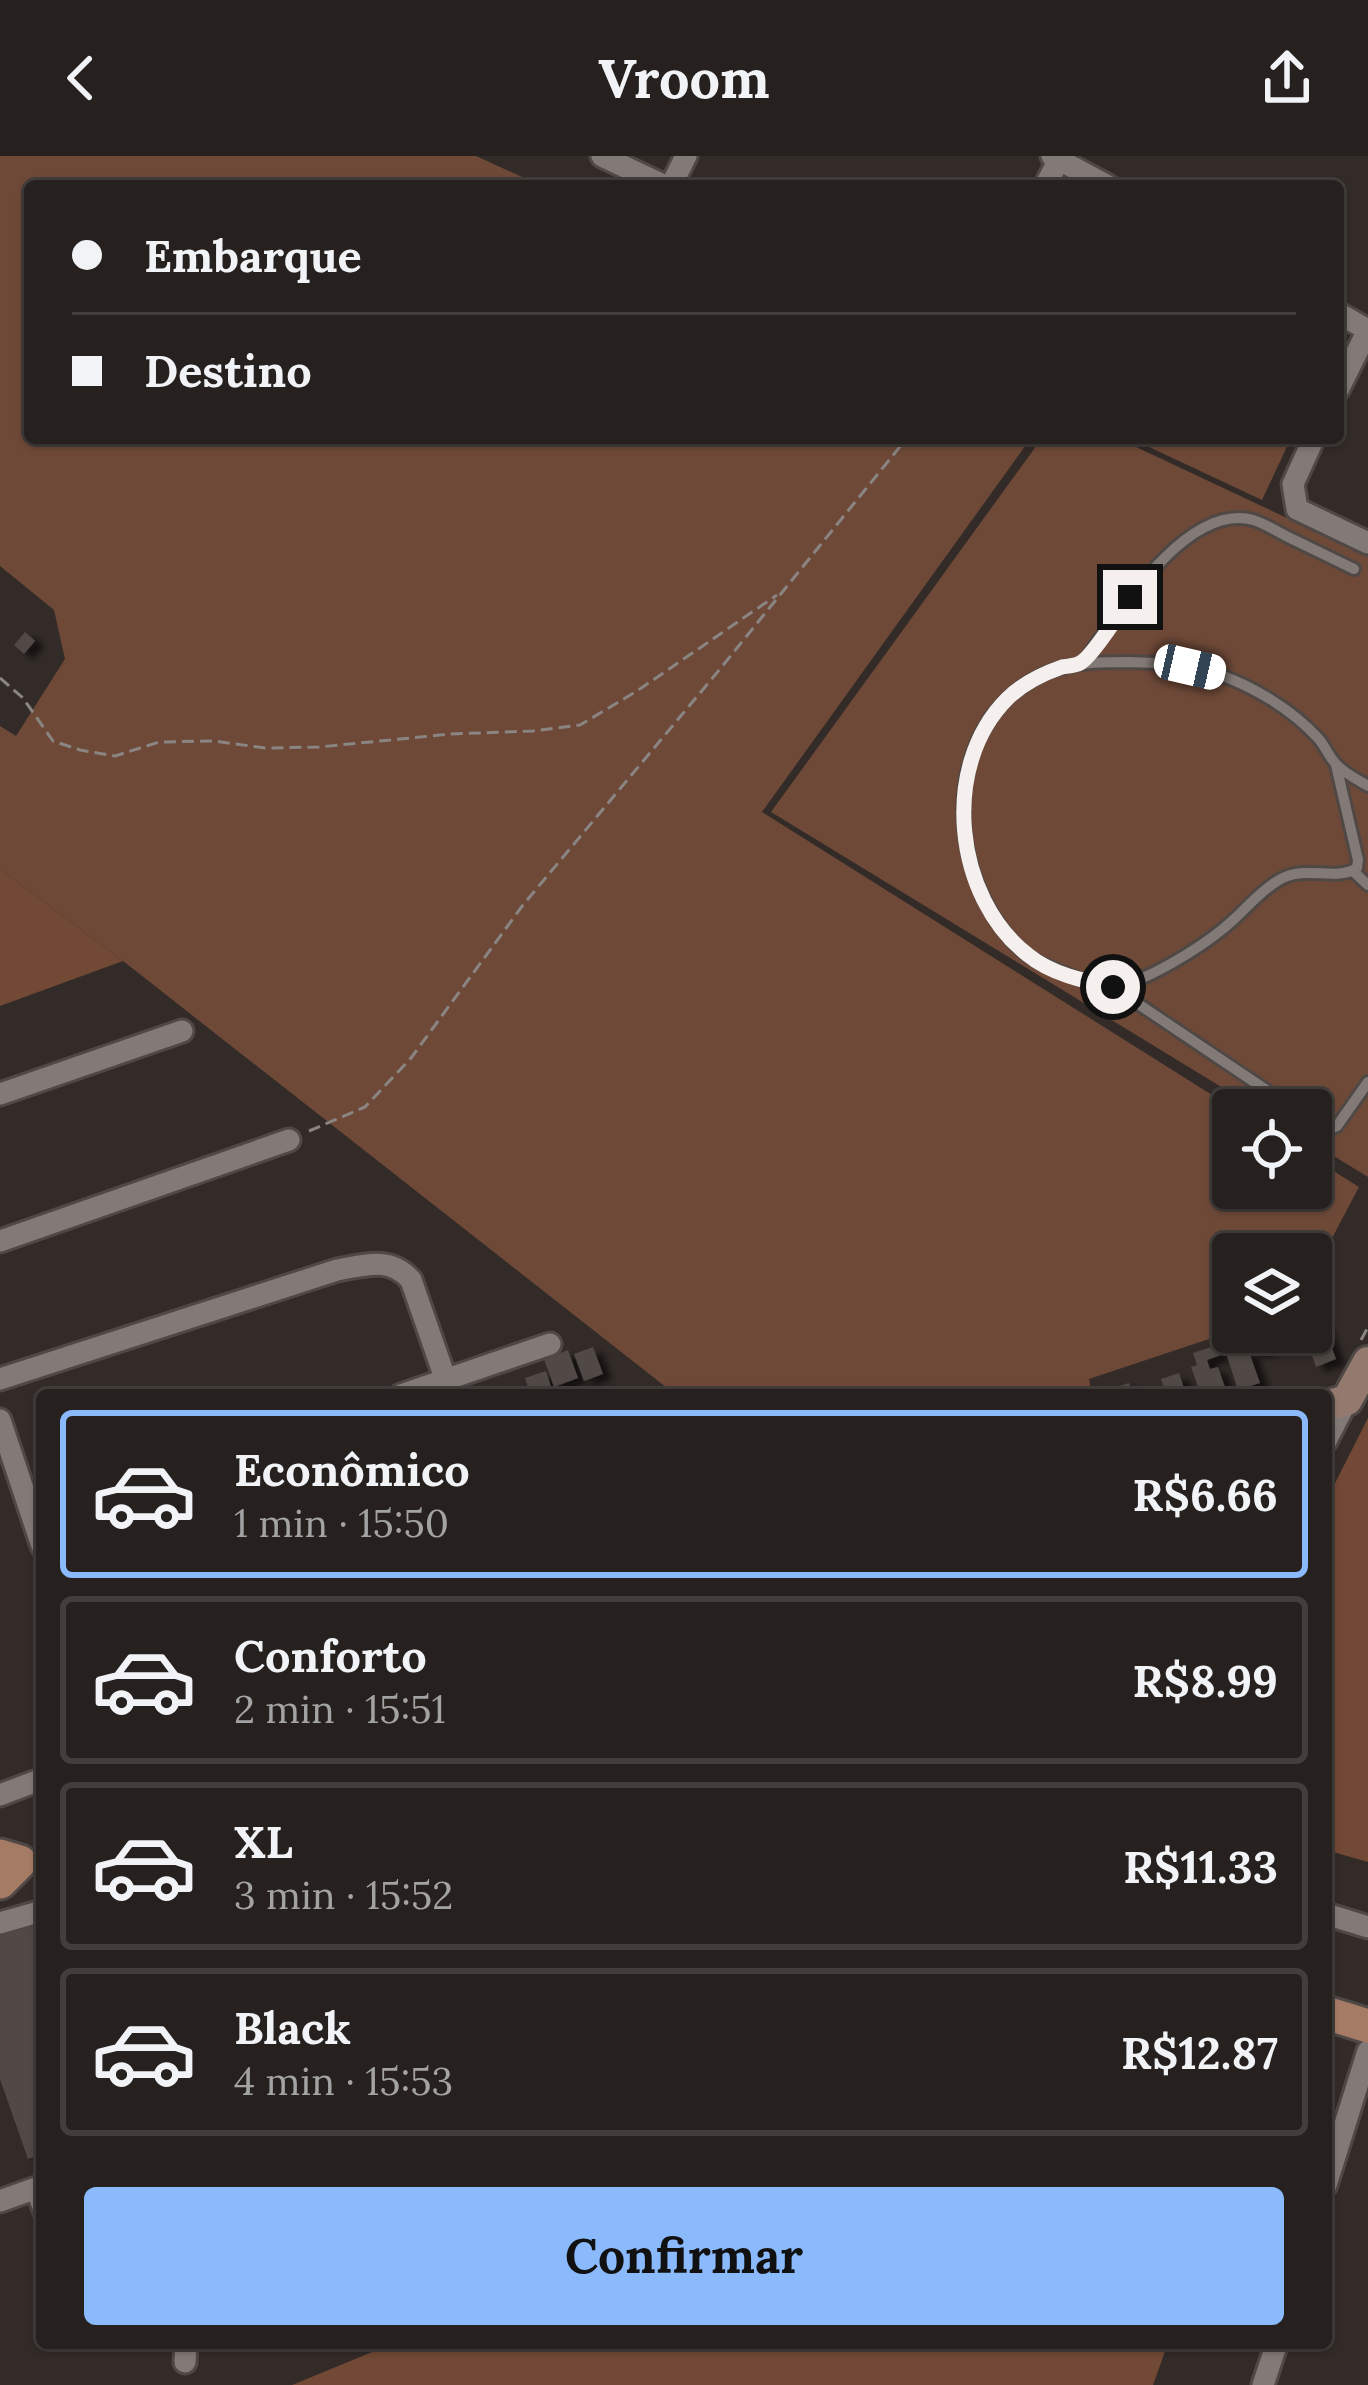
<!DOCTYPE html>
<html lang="pt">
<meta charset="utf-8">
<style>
:root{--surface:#26201e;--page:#2e2827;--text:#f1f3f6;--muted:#a4a3a4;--line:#423e3c;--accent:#8abafc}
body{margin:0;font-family:Lora,serif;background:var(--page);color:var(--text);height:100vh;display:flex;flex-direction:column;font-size:45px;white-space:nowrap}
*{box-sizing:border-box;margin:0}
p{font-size:39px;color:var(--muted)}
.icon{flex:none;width:66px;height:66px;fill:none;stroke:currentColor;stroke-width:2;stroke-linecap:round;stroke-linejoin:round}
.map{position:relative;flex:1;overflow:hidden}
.panel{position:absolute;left:36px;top:1233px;width:1296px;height:960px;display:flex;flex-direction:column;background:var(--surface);border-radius:12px;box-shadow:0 3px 9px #0004,0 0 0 3px var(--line)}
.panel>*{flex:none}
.guide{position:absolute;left:24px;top:24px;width:1320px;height:264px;border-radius:12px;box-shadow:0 3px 9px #0004,0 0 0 3px var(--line);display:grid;align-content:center;height:264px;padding:0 48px;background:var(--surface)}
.tools{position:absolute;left:1212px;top:933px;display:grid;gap:24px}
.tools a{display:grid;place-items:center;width:120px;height:120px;border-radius:12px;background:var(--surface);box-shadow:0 3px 9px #0004,0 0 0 3px var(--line);font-size:60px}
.end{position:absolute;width:54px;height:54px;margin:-27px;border:15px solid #f5f0ee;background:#111;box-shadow:0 0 0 6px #111}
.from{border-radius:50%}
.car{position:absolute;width:36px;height:72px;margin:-36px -18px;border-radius:15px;box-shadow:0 0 9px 3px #0007;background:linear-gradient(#fff 24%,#345 0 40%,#fff 0 76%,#345 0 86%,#fff 0)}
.guide b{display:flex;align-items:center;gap:42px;height:114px;font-size:45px}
.guide b+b{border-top:3px solid var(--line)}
.guide i{width:30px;height:30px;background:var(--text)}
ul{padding:21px 0 0;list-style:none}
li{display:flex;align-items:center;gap:36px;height:168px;margin:0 24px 18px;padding:0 24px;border:6px solid var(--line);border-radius:12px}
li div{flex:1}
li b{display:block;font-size:45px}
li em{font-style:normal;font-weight:700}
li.active{border-color:var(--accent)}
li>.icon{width:108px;height:108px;stroke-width:1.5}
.cta{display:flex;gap:24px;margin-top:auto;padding:24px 48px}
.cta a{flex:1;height:138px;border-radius:12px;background:var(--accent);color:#111;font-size:48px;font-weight:700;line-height:138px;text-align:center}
header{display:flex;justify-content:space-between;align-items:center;height:156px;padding:0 48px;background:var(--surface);font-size:54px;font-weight:700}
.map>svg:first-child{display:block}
.green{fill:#6e4938}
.forest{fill:#724935}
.building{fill:#514945;filter:url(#shadow)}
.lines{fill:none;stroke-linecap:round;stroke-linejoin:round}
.service-casing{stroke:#4f4845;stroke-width:16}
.minor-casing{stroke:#4f4845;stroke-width:27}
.secondary-casing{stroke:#4f4845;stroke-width:36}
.primary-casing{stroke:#4f4845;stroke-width:39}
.path{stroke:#8a8482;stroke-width:3;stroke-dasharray:12 6;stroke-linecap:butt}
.service{stroke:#827a76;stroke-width:10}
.minor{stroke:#827a76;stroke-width:21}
.secondary{stroke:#947a6e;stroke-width:30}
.primary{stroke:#a67b66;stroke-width:33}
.route{stroke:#f5f0ee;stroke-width:15}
</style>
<header><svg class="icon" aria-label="back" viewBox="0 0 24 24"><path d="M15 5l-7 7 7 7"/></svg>Vroom<svg class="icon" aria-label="share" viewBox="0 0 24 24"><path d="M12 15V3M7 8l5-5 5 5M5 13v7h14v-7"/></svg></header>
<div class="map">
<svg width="1368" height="2229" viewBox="0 0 1368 2229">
<defs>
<filter id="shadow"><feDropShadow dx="9" dy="5.5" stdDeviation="3" flood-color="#0009"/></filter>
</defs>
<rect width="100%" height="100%" fill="#322b28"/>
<!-- green -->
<g class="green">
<polygon points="0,0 476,0 542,30 30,30 30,282 1031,282 762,656 1236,954 1233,954 1233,1032 1311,1032 1311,1001 1359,1031 1311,1122 1311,1098 1233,1098 1233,1175 1089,1223 1092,1239 676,1239 123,805 0,713 0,570 16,580 65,503 54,454 0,410"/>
<polygon points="1042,282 1117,282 1368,400 1368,1021 1311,986 1311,954 1259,954 771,656"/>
<polygon points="1130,282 1291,282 1262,344"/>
</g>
<!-- forest -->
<g class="forest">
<polygon points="0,713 123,805 0,850"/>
<polygon points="1368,1262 1368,1706 1326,1694 1326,1345"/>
<polygon points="376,2187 1168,2187 1153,2229 292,2229 377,2194"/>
</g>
<!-- building -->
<g class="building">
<polygon points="25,476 35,485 24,498 14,489"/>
<polygon points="1318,1153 1336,1203 1316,1211 1304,1176 1311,1176 1311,1155"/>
<polygon points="1262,1176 1272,1176 1277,1190 1254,1197 1249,1180"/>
<polygon points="1217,1189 1221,1199 1207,1204 1210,1213 1218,1211 1227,1237 1201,1239 1191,1211 1197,1209 1193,1197"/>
<polygon points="593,1191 603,1218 584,1225 574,1198"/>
<polygon points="1248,1193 1260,1227 1238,1234 1227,1200"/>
<polygon points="568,1194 578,1222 554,1231 544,1203"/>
<polygon points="546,1215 553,1237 530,1239 525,1222"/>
<polygon points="1179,1217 1186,1239 1166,1239 1161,1223"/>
<polygon points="1129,1227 1133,1239 1094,1239 1094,1238"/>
<polygon points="42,1762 42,1998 28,2003 0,1923 0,1777"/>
</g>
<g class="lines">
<defs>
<g id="service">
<path d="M1083,507C1116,461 1186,346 1253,364C1264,367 1276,375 1286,380C1309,391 1331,402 1354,413"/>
<path d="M1336,609L1358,704L1357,712C1335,726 1306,708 1279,724C1258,736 1243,757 1224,772C1201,791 1142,829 1113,830C1098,831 1082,824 1069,819C1052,812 1035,807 1021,794C948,725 937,580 1032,524C1062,506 1095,506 1128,506C1158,507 1190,507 1218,518C1254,531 1291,553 1317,581C1325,589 1329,602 1338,610C1346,618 1358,624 1368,630"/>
<polyline points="1353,715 1368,729"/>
<polyline points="1113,831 1296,954"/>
<polyline points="1311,964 1329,974 1337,970 1368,926"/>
<polyline points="31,2034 42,2064"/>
</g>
<g id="minor">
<polyline points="602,0 665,30"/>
<polyline points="1052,0 1108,30"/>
<polyline points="671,30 686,0"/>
<polyline points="1045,30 1061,0"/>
<polyline points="1338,157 1368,174"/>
<polyline points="1338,234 1368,174"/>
<polyline points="1314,282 1293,328 1297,353 1368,387"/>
<polyline points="0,938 182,875"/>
<polyline points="0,1085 289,984"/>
<path d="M0,1223L337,1114C365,1109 390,1100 411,1124L451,1239"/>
<polyline points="401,1239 550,1188"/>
<polyline points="0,1264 42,1390"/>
<polyline points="1326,1285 1347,1244"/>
<polyline points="0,1639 42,1623"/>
<polyline points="1326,1758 1368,1771"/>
<polyline points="0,1767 42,1755"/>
<polyline points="1326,2029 1368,1895"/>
<polyline points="0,2045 42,2030"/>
<polyline points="185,2206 186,2187"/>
<polyline points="1263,2229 1277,2187"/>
</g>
<polyline id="secondary" points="1326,1250 1347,1244 1368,1206"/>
<g id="primary">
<polyline points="0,1700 20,1706 0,1726"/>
<polyline points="1326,1857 1368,1870"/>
</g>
</defs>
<!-- service casing -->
<use href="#service" class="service-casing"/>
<!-- minor casing -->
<use href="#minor" class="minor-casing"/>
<!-- secondary casing -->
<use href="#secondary" class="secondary-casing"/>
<!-- primary casing -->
<use href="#primary" class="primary-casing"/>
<!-- path -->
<g class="path">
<polyline points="0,522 23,542 53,585 80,594 115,600 159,586 214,585 265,592 319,591 451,578 533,575 580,569 637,535 777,439"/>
<polyline points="309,975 365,951 411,902 523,749 720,513 907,282"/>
<polyline points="1361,1184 1368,1171"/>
</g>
<!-- service -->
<use href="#service" class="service"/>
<!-- minor -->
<use href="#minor" class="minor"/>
<!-- secondary -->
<use href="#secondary" class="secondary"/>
<!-- primary -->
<use href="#primary" class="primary"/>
</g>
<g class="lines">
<!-- route -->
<path class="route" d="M1113,831C1084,825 1051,818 1028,799C954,742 940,610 1007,543C1022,528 1042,518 1062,511C1068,510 1075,510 1080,507C1092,501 1121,455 1130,441"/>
</g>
</svg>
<div class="tools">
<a><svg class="icon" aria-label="locate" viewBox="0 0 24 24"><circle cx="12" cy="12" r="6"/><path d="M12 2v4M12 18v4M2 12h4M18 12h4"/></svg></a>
<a><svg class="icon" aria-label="layers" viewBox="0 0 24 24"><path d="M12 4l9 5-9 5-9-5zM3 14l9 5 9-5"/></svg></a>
</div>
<i class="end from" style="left:1113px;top:831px"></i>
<i class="end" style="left:1130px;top:441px"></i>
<i class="car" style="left:1190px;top:511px;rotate:103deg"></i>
<div class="guide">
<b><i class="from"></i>Embarque</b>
<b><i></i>Destino</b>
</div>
<section class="panel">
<ul>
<li class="active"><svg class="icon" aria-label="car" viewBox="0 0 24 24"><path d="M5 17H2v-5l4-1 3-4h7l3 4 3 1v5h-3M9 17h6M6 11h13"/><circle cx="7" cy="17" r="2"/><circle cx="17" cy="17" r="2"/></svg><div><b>Econômico</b><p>1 min · 15:50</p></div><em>R$6.66</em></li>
<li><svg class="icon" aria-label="car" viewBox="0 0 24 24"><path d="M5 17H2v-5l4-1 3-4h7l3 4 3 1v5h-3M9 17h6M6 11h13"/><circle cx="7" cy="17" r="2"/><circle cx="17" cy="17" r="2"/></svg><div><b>Conforto</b><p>2 min · 15:51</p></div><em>R$8.99</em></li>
<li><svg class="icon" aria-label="car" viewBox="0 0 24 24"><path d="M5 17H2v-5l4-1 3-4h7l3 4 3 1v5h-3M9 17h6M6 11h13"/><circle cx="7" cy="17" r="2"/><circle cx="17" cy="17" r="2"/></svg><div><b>XL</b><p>3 min · 15:52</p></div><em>R$11.33</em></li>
<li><svg class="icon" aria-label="car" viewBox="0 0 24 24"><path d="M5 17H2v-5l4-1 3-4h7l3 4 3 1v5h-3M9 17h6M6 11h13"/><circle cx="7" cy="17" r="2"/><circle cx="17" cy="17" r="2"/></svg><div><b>Black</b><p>4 min · 15:53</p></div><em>R$12.87</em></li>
</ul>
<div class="cta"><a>Confirmar</a></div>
</section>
</div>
